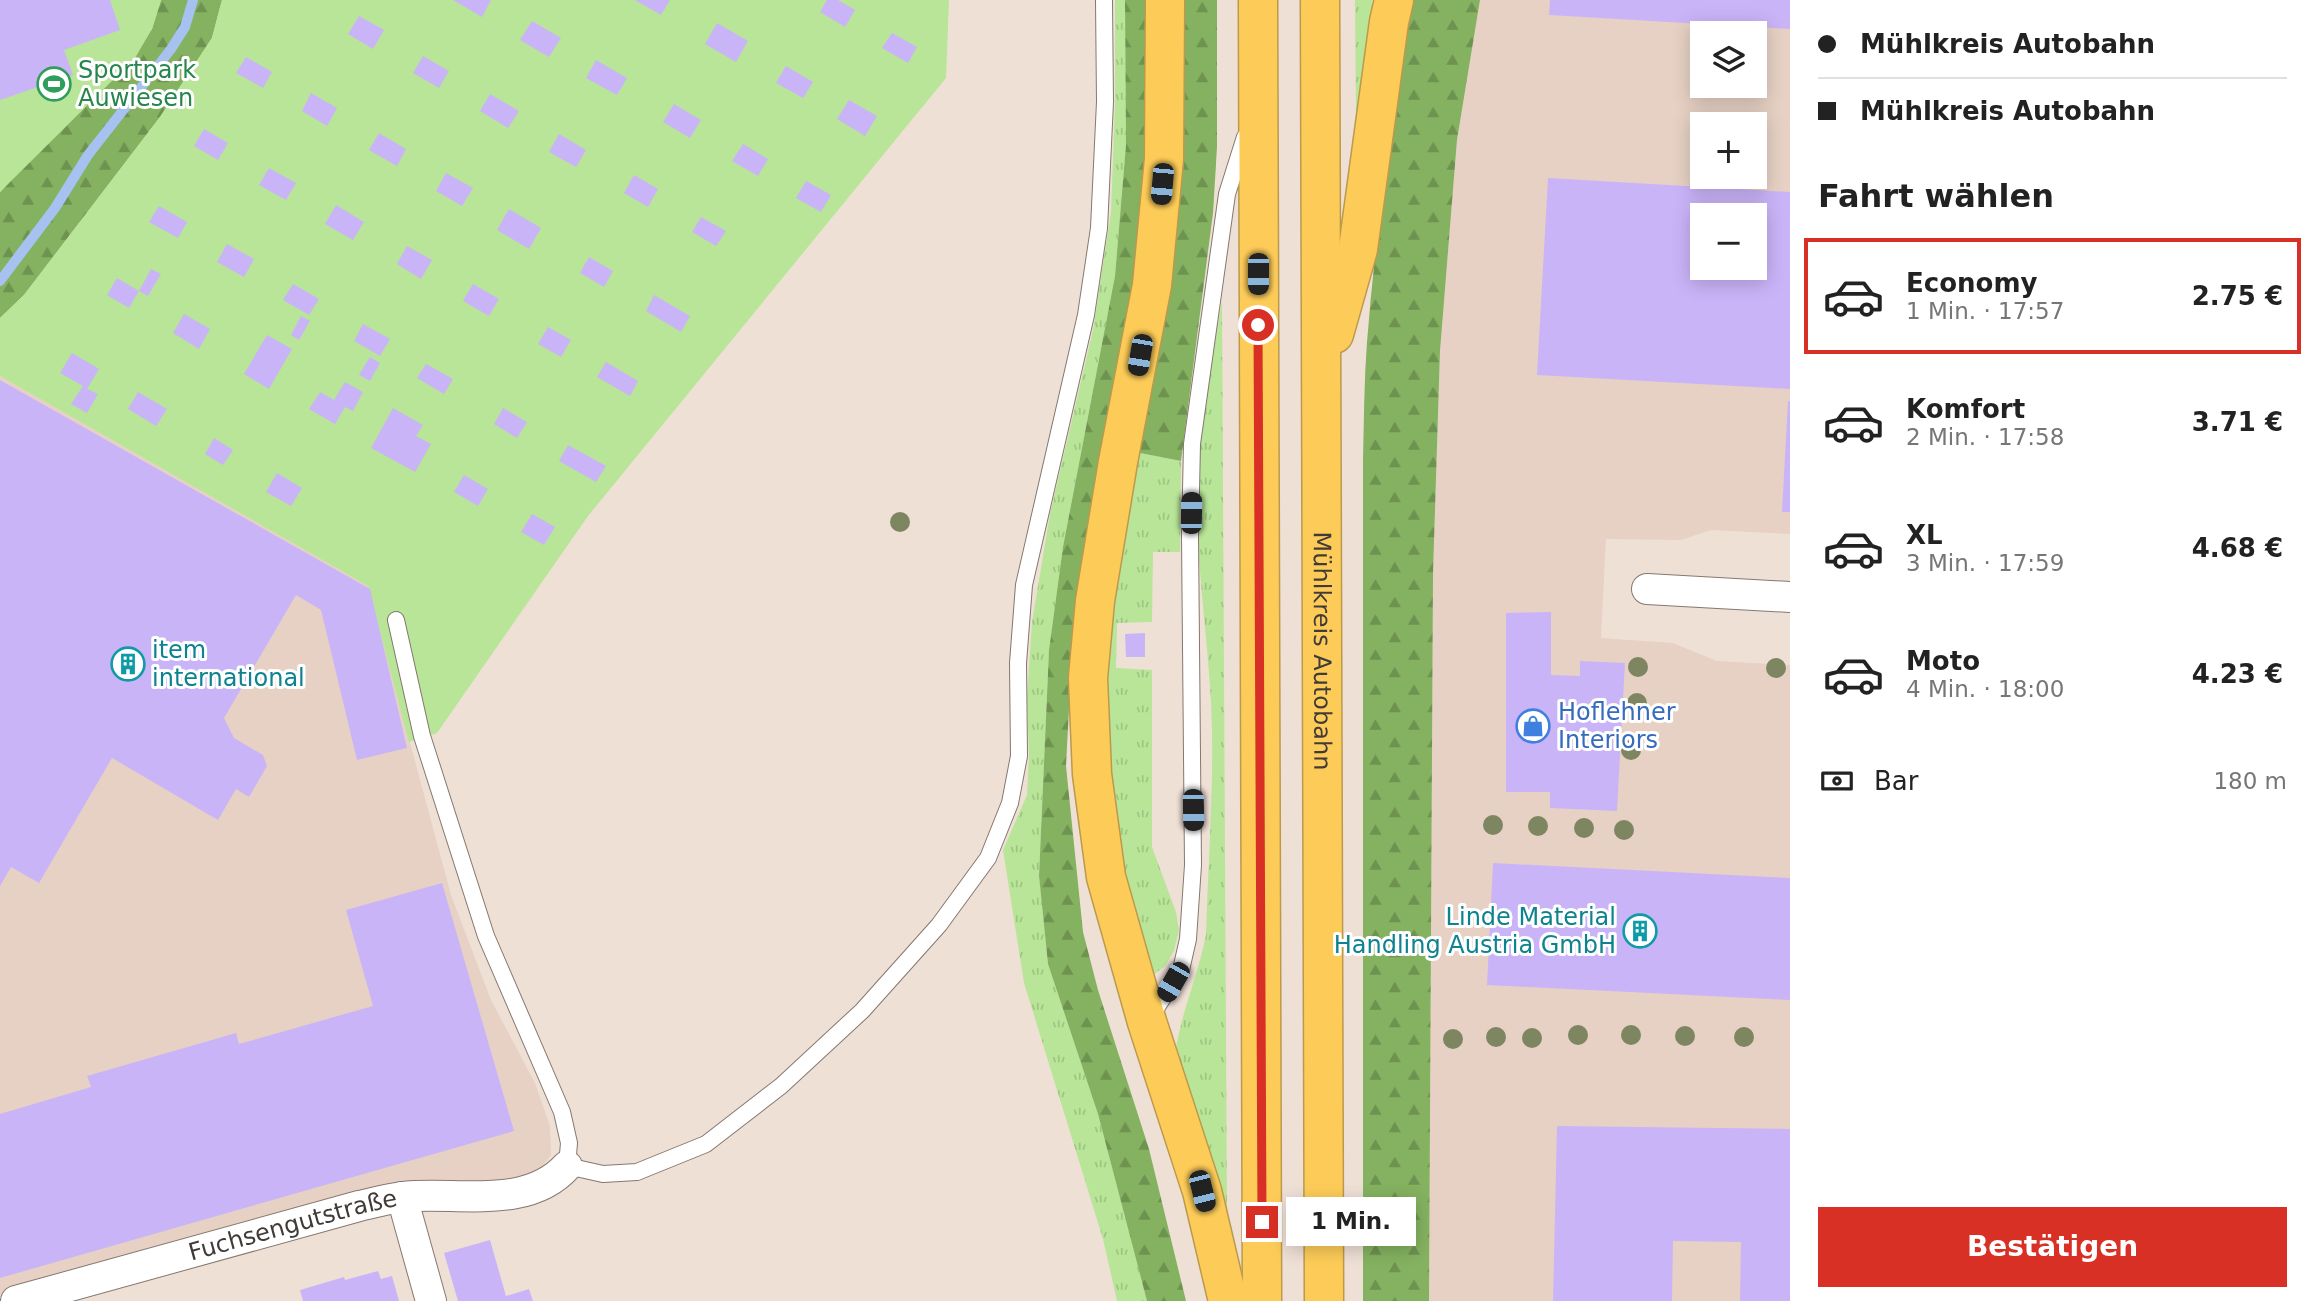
<!DOCTYPE html>
<html lang="de">
<meta charset="utf-8">
<style>
:root{--surface:#fff;--page:#f6f6f6;--text:#222;--muted:#767676;--line:#e0e0e0;--accent:#d93025}
body{margin:0;font-family:"DejaVu Sans",sans-serif;background:var(--page);color:var(--text);height:100vh;display:flex;flex-direction:column;font-size:26px;white-space:nowrap}
*{box-sizing:border-box;margin:0}
p{font-size:23px;color:var(--muted)}
.icon{flex:none;width:38px;height:38px;fill:none;stroke:currentColor;stroke-width:2;stroke-linecap:round;stroke-linejoin:round}
.map{position:relative;flex:1;overflow:hidden}
.sheet{display:flex;flex-direction:column;background:var(--surface);width:525px}
.sheet>*{flex:none}
.banner{display:grid;align-content:center;height:154px;padding:0 28px;background:var(--surface)}
.controls{position:absolute;left:1690px;top:21px;display:grid;gap:14px}
.controls a{display:grid;place-items:center;width:77px;height:77px;border-radius:0px;background:var(--surface);box-shadow:0 4px 18px #0003;font-size:35px}
.end{position:absolute;width:32px;height:32px;margin:-16px;border:9px solid #d93025;background:#fff;box-shadow:0 0 0 4px #fff}
.from{border-radius:50%}
.bubble{position:absolute;height:49px;border-radius:0px;background:var(--surface);box-shadow:0 4px 18px #0003;font-size:23px;font-weight:600;line-height:49px;text-align:center}
.car{position:absolute;width:21px;height:42px;margin:-21px -10px;border-radius:9px;box-shadow:0 0 5px 2px #0007;background:linear-gradient(#222 24%,#8ab4d8 0 40%,#222 0 76%,#8ab4d8 0 86%,#222 0)}
.banner b{display:flex;align-items:center;gap:24px;height:66px;font-size:26px}
.banner b+b{border-top:2px solid var(--line)}
.banner i{width:18px;height:18px;background:var(--text)}
ul{padding:0;list-style:none}
li{display:flex;align-items:center;gap:21px;height:116px;margin:0 14px 10px;padding:0 14px;border:4px solid transparent;border-radius:0px}
li div{flex:1}
li b{display:block;font-size:26px}
li em{font-style:normal;font-weight:600}
li.active{border-color:var(--accent)}
li>.icon{width:63px;height:63px;stroke-width:1.5}
h2{padding:0 28px;font-size:32px;line-height:84px}
.pay{display:flex;align-items:center;gap:18px;height:77px;padding:0 28px;font-size:26px}
.pay p{margin-inline-start:auto}
.primary-button{display:flex;gap:14px;margin-top:auto;padding:14px 28px}
.primary-button a{flex:1;height:80px;border-radius:0px;background:var(--accent);color:#fff;font-size:28px;font-weight:600;line-height:80px;text-align:center}
main{display:flex;flex:1;min-height:0}
.map>svg:first-child{display:block}
.built{fill:#e7d1c4;fill-rule:evenodd}
.grass{fill:url(#grass-tufts)}
.forest{fill:url(#forest-firs)}
.garden{fill:#b8e597}
.lines{fill:none;stroke-linecap:round;stroke-linejoin:round}
.stream{stroke:#a7c1f0;stroke-width:10}
.building{fill:#cab4f8;fill-rule:evenodd}
.lane-casing{stroke:#85786f;stroke-width:18}
.street-casing{stroke:#85786f;stroke-width:32}
.highway-casing{stroke:#bb994d;stroke-width:41}
.lane{stroke:#fff;stroke-width:16}
.street{stroke:#fff;stroke-width:30}
.highway{stroke:#fdcc58;stroke-width:38}
.tree{fill:#7d8660}
.route{stroke:#d93025;stroke-width:9}
.labels{text-anchor:middle;dominant-baseline:central;stroke-width:6;stroke-linejoin:round;paint-order:stroke}
.leisure-label{font-size:24px;fill:#27864d;stroke:#fff;text-anchor:start}
.culture-label{font-size:24px;fill:#0d838f;stroke:#fff;text-anchor:start}
.street-label{font-size:24px;fill:#413b38;stroke:#fff}
.shop-label{font-size:24px;fill:#366cbe;stroke:#fff;text-anchor:start}
</style>
<main>
<div class="map">
<svg width="1790" height="1301" viewBox="0 0 1790 1301">
<defs>
<pattern id="grass-tufts" width="24" height="20" patternUnits="userSpaceOnUse" patternTransform="scale(1.75)"><rect width="24" height="20" fill="#b8e597"/><path d="M3 7l-1-3M5 7V3M7 7l1-3M15 17l-1-3M17 17v-4M19 17l1-3" fill="none" stroke="#9fc583"/></pattern>
<pattern id="forest-firs" width="22" height="20" patternUnits="userSpaceOnUse" patternTransform="scale(1.75)"><rect width="22" height="20" fill="#84b260"/><path d="M5 1l3.5 6h-7zM16 11l3.5 6h-7z" fill="#6e9250"/></pattern>
</defs>
<rect width="100%" height="100%" fill="#efe0d6"/>
<!-- built -->
<g class="built">
<path d="M1480,0H1790V534L1711,530L1681,540L1606,539L1601,638L1673,643L1717,661L1790,665V1301H1429L1433,574L1440,351L1457,140ZM1703,33H1755V86H1703ZM1703,124H1755V177H1703ZM1703,215H1755V268H1703Z"/>
<polygon points="0,376 368,586 451,895 491,1000 535,1083 550,1126 551,1155 539,1171 516,1179 29,1285 0,1295"/>
</g>
<!-- grass -->
<g class="grass">
<polygon points="1115,0 1125,0 1126,145 1115,276 1063,547 1049,650 1039,876 1048,964 1098,1114 1147,1301 1117,1301 1103,1239 1024,983 1003,850 1027,795 1029,755 1027,698 1032,622 1050,514 1093,330 1111,212 1115,103"/>
<polygon points="1355,0 1372,0 1372,25 1356,120"/>
<path d="M1222,301L1227,1221L1175,1054C1181,1013 1198,975 1206,935C1208,868 1213,800 1212,733C1211,659 1198,585 1197,511C1197,440 1210,371 1222,301Z"/>
<polygon points="1135,452 1181,461 1180,552 1153,552 1152,622 1117,623 1116,668 1152,670 1152,847 1176,912 1179,930 1174,951 1165,966 1148,979 1111,823 1105,635"/>
</g>
<!-- forest -->
<g class="forest">
<polygon points="161,0 222,0 212,38 160,117 24,295 0,318 0,192 152,29"/>
<polygon points="1125,0 1148,0 1147,144 1137,281 1089,518 1078,585 1072,652 1066,766 1083,932 1098,990 1149,1149 1186,1301 1147,1301 1098,1114 1048,964 1039,876 1049,650 1063,547 1115,276 1126,145"/>
<polygon points="1179,0 1217,0 1217,147 1213,213 1181,461 1135,452"/>
<path d="M1413,0H1480L1457,140L1440,351L1433,574L1429,1301H1363V459C1364,420 1364,381 1367,342C1376,227 1392,113 1413,0Z"/>
</g>
<!-- garden -->
<g class="garden">
<polygon points="0,0 161,0 152,29 135,58 0,192"/>
<polygon points="222,0 949,0 946,78 588,516 437,733 409,742 368,586 0,376 0,318 24,295 160,117 212,38"/>
</g>
<g class="lines">
<!-- stream -->
<polyline class="stream" points="0,281 55,208 88,155 171,49 185,27 193,0"/>
</g>
<!-- building -->
<g class="building">
<polygon points="0,0 110,0 120,30 64,50 73,75 0,100"/>
<polygon points="453,0 491,0 482,17"/>
<polygon points="635,0 670,0 661,15"/>
<polygon points="827,0 838,0 855,10 845,27 820,12"/>
<polygon points="1550,0 1790,0 1790,29 1549,15"/>
<polygon points="359,16 384,30 373,49 348,34"/>
<polygon points="532,21 561,38 549,57 520,40"/>
<polygon points="717,23 748,41 736,62 705,44"/>
<polygon points="892,33 917,47 908,63 882,48"/>
<polygon points="423,56 449,71 439,88 413,73"/>
<polygon points="246,57 272,72 263,88 236,73"/>
<polygon points="596,60 627,78 617,95 586,78"/>
<polygon points="786,66 813,82 803,98 776,83"/>
<polygon points="311,93 337,108 327,126 302,111"/>
<polygon points="490,94 519,111 508,128 480,111"/>
<polygon points="849,100 877,116 865,136 837,119"/>
<polygon points="674,104 701,120 690,138 663,122"/>
<polygon points="204,129 228,143 218,160 194,146"/>
<polygon points="379,133 406,149 397,166 369,150"/>
<polygon points="559,134 586,150 576,167 549,152"/>
<polygon points="743,144 768,159 758,176 732,161"/>
<polygon points="269,168 296,183 286,200 259,185"/>
<polygon points="446,173 473,188 462,206 436,191"/>
<polygon points="634,175 658,189 648,207 624,193"/>
<path d="M1548,178L1790,192V389L1537,375ZM1703,215H1755V268H1703Z"/>
<polygon points="806,181 831,195 821,212 796,198"/>
<polygon points="336,205 364,222 353,240 325,224"/>
<polygon points="159,206 187,222 178,238 149,222"/>
<polygon points="509,209 541,228 529,249 497,230"/>
<polygon points="701,217 726,231 716,246 692,232"/>
<polygon points="227,244 254,259 244,277 217,262"/>
<polygon points="407,246 432,260 421,279 397,264"/>
<polygon points="589,257 613,271 604,287 580,273"/>
<polygon points="151,269 161,274 148,296 139,291"/>
<polygon points="117,278 139,291 129,308 107,295"/>
<polygon points="293,284 319,299 309,315 283,300"/>
<polygon points="473,284 499,299 489,316 463,301"/>
<polygon points="654,295 690,316 681,332 646,311"/>
<polygon points="184,314 210,329 199,349 173,333"/>
<polygon points="301,316 310,321 299,340 291,335"/>
<polygon points="363,324 390,339 380,356 354,341"/>
<polygon points="548,327 571,340 561,357 538,344"/>
<polygon points="267,335 292,349 269,389 244,374"/>
<polygon points="72,353 99,369 87,389 98,394 87,413 71,404 83,386 60,373"/>
<polygon points="370,357 380,363 370,381 359,375"/>
<polygon points="606,362 638,381 630,396 597,377"/>
<polygon points="426,364 453,379 444,394 417,378"/>
<polygon points="0,380 370,589 407,748 357,760 321,610 296,595 224,718 234,738 263,755 267,766 249,797 236,789 218,820 112,758 39,883 11,867 0,886"/>
<polygon points="345,382 363,392 353,411 345,407 335,424 309,409 320,392 334,400"/>
<polygon points="138,392 167,409 156,426 128,409"/>
<polygon points="1788,401 1790,401 1790,512 1782,512"/>
<polygon points="393,408 423,425 416,436 431,444 415,472 371,448"/>
<polygon points="503,408 527,422 517,438 494,424"/>
<polygon points="214,438 233,450 223,465 205,454"/>
<polygon points="568,445 606,466 596,482 559,461"/>
<polygon points="277,473 302,488 291,506 266,492"/>
<polygon points="464,475 488,489 478,506 454,492"/>
<polygon points="532,514 555,527 544,545 521,532"/>
<polygon points="1551,612 1551,675 1580,676 1580,661 1625,663 1617,811 1550,808 1550,792 1506,792 1506,613"/>
<polygon points="1145,633 1145,657 1126,657 1125,634"/>
<polygon points="1493,863 1790,878 1790,1000 1487,985"/>
<polygon points="442,883 514,1131 0,1278 0,1114 91,1087 87,1076 236,1033 239,1044 373,1006 346,910"/>
<polygon points="1557,1126 1790,1129 1790,1301 1740,1301 1741,1242 1673,1241 1672,1301 1553,1301"/>
<polygon points="490,1240 506,1296 529,1289 533,1301 458,1301 444,1253"/>
<polygon points="378,1271 381,1279 392,1276 399,1301 303,1301 300,1290 344,1277 345,1280"/>
</g>
<g class="lines">
<defs>
<g id="lane">
<polyline points="396,620 422,736 486,936 562,1112 569,1143 567,1166 603,1174 637,1172 706,1144 781,1086 862,1011 939,925 988,858 1010,803 1019,756 1018,663 1024,585 1086,315 1099,228 1105,102 1104,0"/>
<polyline points="1149,1019 1181,970 1188,939 1193,865 1190,536 1192,444 1227,194 1245,137"/>
</g>
<g id="street">
<polyline points="1647,589 1790,597"/>
<polyline points="402,1197 431,1301"/>
<path id="s1" d="M16,1301L359,1206C373,1203 387,1199 402,1197C455,1191 527,1211 567,1166"/>
</g>
<g id="highway">
<polyline points="1165,0 1164,159 1152,285 1118,462 1095,601 1088,678 1092,774 1106,877 1147,1022 1202,1191 1228,1301"/>
<polyline points="1258,0 1262,1301"/>
<path id="s2" d="M1320,0L1324,1301"/>
<polyline points="1334,334 1358,249 1389,22 1394,0"/>
</g>
</defs>
<!-- lane casing -->
<use href="#lane" class="lane-casing"/>
<!-- street casing -->
<use href="#street" class="street-casing"/>
<!-- highway casing -->
<use href="#highway" class="highway-casing"/>
<!-- lane -->
<use href="#lane" class="lane"/>
<!-- street -->
<use href="#street" class="street"/>
<!-- highway -->
<use href="#highway" class="highway"/>
</g>
<!-- trees -->
<g class="tree">
<circle cx="900" cy="522" r="10"/>
<circle cx="1638" cy="667" r="10"/>
<circle cx="1776" cy="668" r="10"/>
<circle cx="1637" cy="703" r="10"/>
<circle cx="1631" cy="750" r="10"/>
<circle cx="1493" cy="825" r="10"/>
<circle cx="1538" cy="826" r="10"/>
<circle cx="1584" cy="828" r="10"/>
<circle cx="1624" cy="830" r="10"/>
<circle cx="1578" cy="1035" r="10"/>
<circle cx="1631" cy="1035" r="10"/>
<circle cx="1685" cy="1036" r="10"/>
<circle cx="1496" cy="1037" r="10"/>
<circle cx="1744" cy="1037" r="10"/>
<circle cx="1532" cy="1038" r="10"/>
<circle cx="1453" cy="1039" r="10"/>
</g>
<g class="lines">
<!-- route -->
<polyline class="route" points="1258,325 1262,1222"/>
</g>
<!-- icons -->
<defs>
<symbol id="stadium-ring" viewBox="-11 -11 22 22"><circle r="9.5" fill="#fff" stroke="#2e9e5b" stroke-width="1.5"/><path d="M0-5a6.5 5 0 1 0 0 10a6.5 5 0 1 0 0-10ZM-3.5-1.8h7v3.6h-7Z" fill="#2e9e5b"/></symbol>
<symbol id="building-ring" viewBox="-11 -11 22 22"><circle r="9.5" fill="#fff" stroke="#0f9aa8" stroke-width="1.5"/><path d="M-4-6H4V6H1V3H-1V6H-4ZM-2.5-4.3h1.7v1.8h-1.7ZM.8-4.3h1.7v1.8H.8ZM-2.5-1h1.7V.8h-1.7ZM.8-1h1.7V.8H.8Z" fill="#0f9aa8"/></symbol>
<symbol id="shop-ring" viewBox="-11 -11 22 22"><circle r="9.5" fill="#fff" stroke="#3f7fe0" stroke-width="1.5"/><path d="M-5-2.5h2.3a2.7 3.5 0 0 1 5.4 0H5L5.5 6h-11ZM-1.5-2.5h3a1.5 2.3 0 0 0-3 0Z" fill="#3f7fe0"/></symbol>
</defs>
<g fill-rule="evenodd">
<use href="#stadium-ring" x="35" y="65" width="38" height="38"/>
<use href="#building-ring" x="109" y="645" width="38" height="38"/>
<use href="#shop-ring" x="1514" y="707" width="38" height="38"/>
<use href="#building-ring" x="1621" y="912" width="38" height="38"/>
</g>
<g class="labels">
<!-- leisure labels -->
<g class="leisure-label">
<text x="78" y="70">Sportpark<tspan x="78" dy="28">Auwiesen</tspan></text>
</g>
<!-- culture labels -->
<g class="culture-label">
<text x="152" y="650">item<tspan x="152" dy="28">international</tspan></text>
<text x="1616" y="917" text-anchor="end">Linde Material<tspan x="1616" dy="28">Handling Austria GmbH</tspan></text>
</g>
<!-- street labels -->
<g class="street-label">
<text stroke="none"><textPath href="#s2" startOffset="651">Mühlkreis Autobahn</textPath></text>
<text stroke="none"><textPath href="#s1" startOffset="287">Fuchsengutstraße</textPath></text>
</g>
<!-- shop labels -->
<g class="shop-label">
<text x="1558" y="712">Hoflehner<tspan x="1558" dy="28">Interiors</tspan></text>
</g>
</g>
</svg>
<div class="controls">
<a><svg class="icon" aria-label="layers" viewBox="0 0 24 24"><path d="M12 4l9 5-9 5-9-5zM3 14l9 5 9-5"/></svg></a>
<a>+</a>
<a>−</a>
</div>
<i class="end from" style="left:1258px;top:325px"></i>
<i class="end" style="left:1262px;top:1222px"></i>
<div class="bubble" style="left:1286px;top:1197px;width:130px">1 Min.</div>
<i class="car" style="left:1162px;top:184px;rotate:185deg"></i>
<i class="car" style="left:1258px;top:274px;rotate:180deg"></i>
<i class="car" style="left:1140px;top:355px;rotate:190deg"></i>
<i class="car" style="left:1191px;top:513px;rotate:1deg"></i>
<i class="car" style="left:1193px;top:810px;rotate:179deg"></i>
<i class="car" style="left:1173px;top:982px;rotate:210deg"></i>
<i class="car" style="left:1202px;top:1191px;rotate:166deg"></i>
</div>
<section class="sheet">
<div class="banner">
<b><i class="from"></i>Mühlkreis Autobahn</b>
<b><i></i>Mühlkreis Autobahn</b>
</div>
<h2>Fahrt wählen</h2>
<ul>
<li class="active"><svg class="icon" aria-label="car" viewBox="0 0 24 24"><path d="M5 17H2v-5l4-1 3-4h7l3 4 3 1v5h-3M9 17h6M6 11h13"/><circle cx="7" cy="17" r="2"/><circle cx="17" cy="17" r="2"/></svg><div><b>Economy</b><p>1 Min. · 17:57</p></div><em>2.75 €</em></li>
<li><svg class="icon" aria-label="car" viewBox="0 0 24 24"><path d="M5 17H2v-5l4-1 3-4h7l3 4 3 1v5h-3M9 17h6M6 11h13"/><circle cx="7" cy="17" r="2"/><circle cx="17" cy="17" r="2"/></svg><div><b>Komfort</b><p>2 Min. · 17:58</p></div><em>3.71 €</em></li>
<li><svg class="icon" aria-label="car" viewBox="0 0 24 24"><path d="M5 17H2v-5l4-1 3-4h7l3 4 3 1v5h-3M9 17h6M6 11h13"/><circle cx="7" cy="17" r="2"/><circle cx="17" cy="17" r="2"/></svg><div><b>XL</b><p>3 Min. · 17:59</p></div><em>4.68 €</em></li>
<li><svg class="icon" aria-label="car" viewBox="0 0 24 24"><path d="M5 17H2v-5l4-1 3-4h7l3 4 3 1v5h-3M9 17h6M6 11h13"/><circle cx="7" cy="17" r="2"/><circle cx="17" cy="17" r="2"/></svg><div><b>Moto</b><p>4 Min. · 18:00</p></div><em>4.23 €</em></li>
</ul>
<div class="pay"><svg class="icon" aria-label="cash" viewBox="0 0 24 24"><path d="M3 7h18v10H3z"/><circle cx="12" cy="12" r="2"/></svg>Bar<p>180 m</p></div>
<div class="primary-button"><a>Bestätigen</a></div>
</section>
</main>
